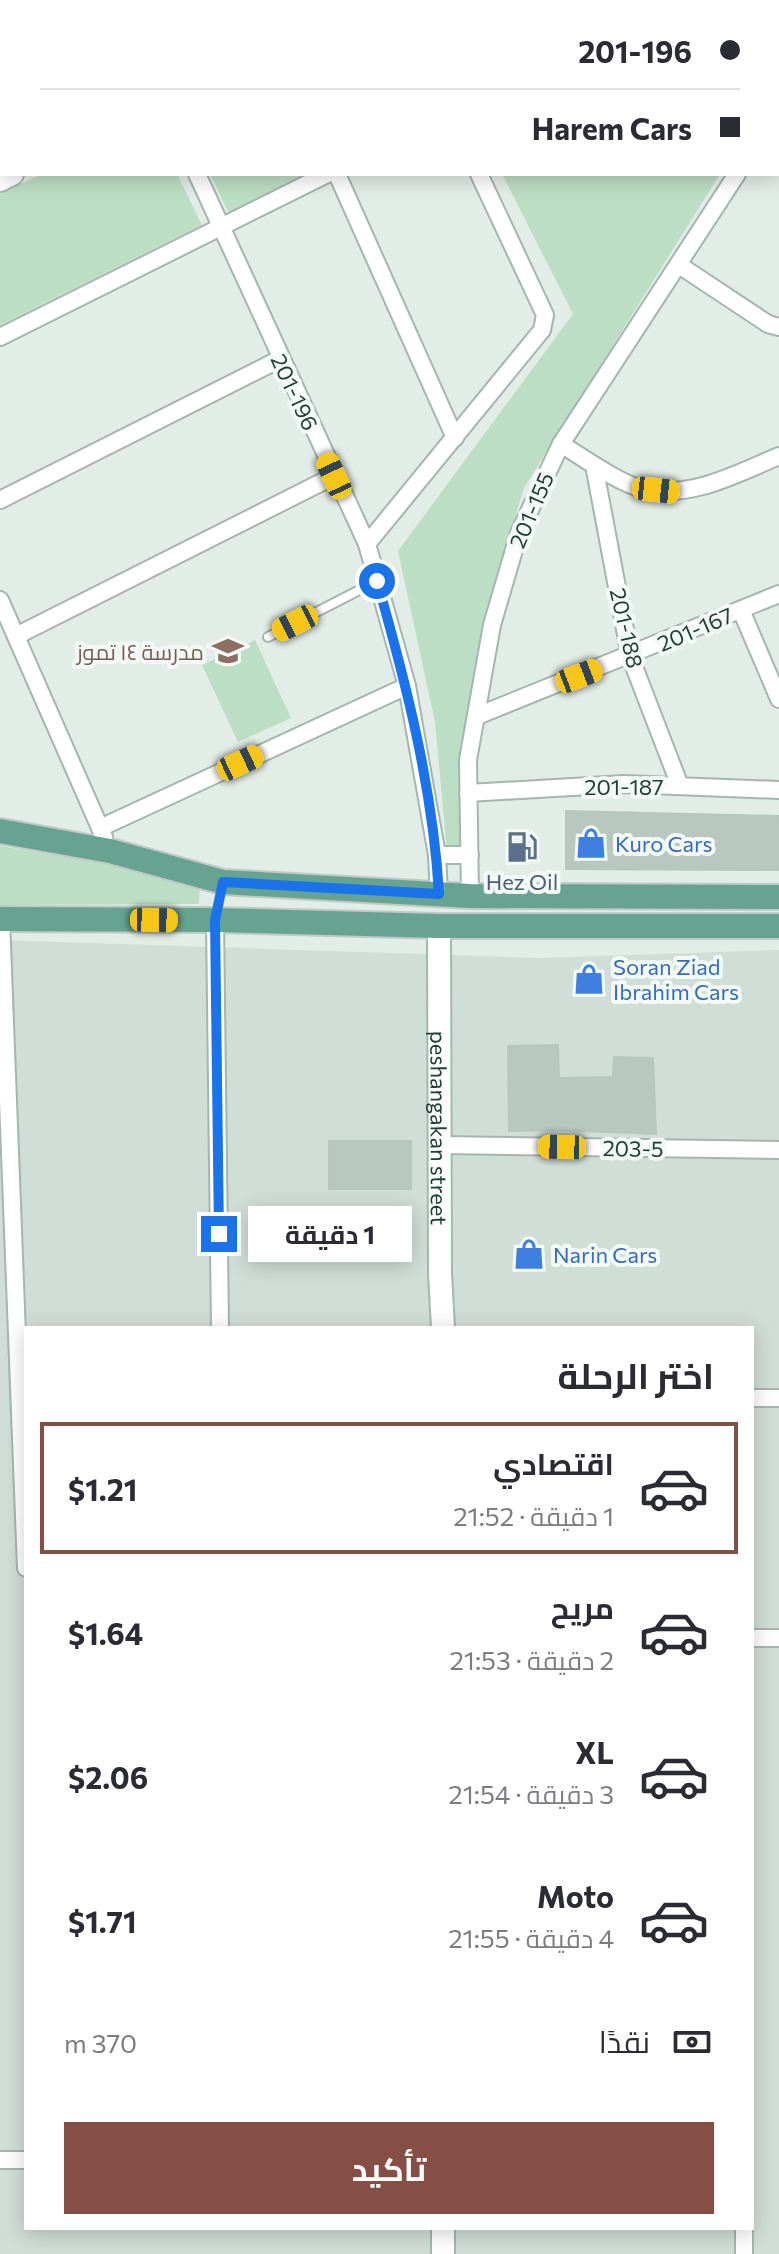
<!DOCTYPE html>
<html lang="ar">
<meta charset="utf-8">
<style>
:root{--surface:#fff;--page:#f7f7f7;--text:#2b2b33;--muted:#7c7c81;--line:#e1e1e2;--accent:#854f45}
body{margin:0;font-family:Commissioner,Cairo,sans-serif;background:var(--page);color:var(--text);direction:rtl;height:100vh;display:flex;flex-direction:column;font-size:30px;white-space:nowrap}
*{box-sizing:border-box;margin:0}
p{font-size:26px;color:var(--muted)}
.icon{flex:none;width:44px;height:44px;fill:none;stroke:currentColor;stroke-width:2;stroke-linecap:round;stroke-linejoin:round}
.map{position:relative;flex:1;overflow:hidden;direction:ltr}
.details{position:absolute;left:24px;top:1326px;width:730px;height:904px;display:flex;flex-direction:column;background:var(--surface);border-radius:0px;box-shadow:0 4px 20px #0003;direction:rtl}
.details>*{flex:none}
.hud{position:absolute;left:0px;top:0px;width:780px;height:176px;box-shadow:0 4px 20px #0003;direction:rtl;display:grid;align-content:center;height:176px;padding:0 40px;background:var(--surface)}
.end{position:absolute;width:36px;height:36px;margin:-18px;border:10px solid #1a73e8;background:#fff;box-shadow:0 0 0 4px #fff}
.from{border-radius:50%}
.bubble{position:absolute;height:56px;border-radius:0px;background:var(--surface);box-shadow:0 4px 20px #0003;font-size:26px;font-weight:700;line-height:56px;text-align:center;direction:rtl}
.car{position:absolute;width:24px;height:48px;margin:-24px -12px;border-radius:10px;box-shadow:0 0 6px 2px #0007;background:linear-gradient(#f5c518 24%,#345 0 40%,#f5c518 0 76%,#345 0 86%,#f5c518 0)}
.hud b{display:flex;align-items:center;gap:28px;height:76px;font-size:30px}
.hud b+b{border-top:2px solid var(--line)}
.hud i{width:20px;height:20px;background:var(--text)}
ul{padding:0;list-style:none}
li{display:flex;align-items:center;gap:24px;height:132px;margin:0 16px 12px;padding:0 24px;border:4px solid transparent;border-radius:0px}
li div{flex:1}
li b{display:block;font-size:30px}
li em{font-style:normal;font-weight:700}
li.selected{border-color:var(--accent)}
li>.icon{width:72px;height:72px;stroke-width:1.5}
h2{padding:0 40px;font-size:36px;line-height:96px}
.pay{display:flex;align-items:center;gap:20px;height:88px;padding:0 40px;font-size:30px}
.pay p{margin-inline-start:auto}
.button{display:flex;gap:16px;margin-top:auto;padding:16px 40px}
.button a{flex:1;height:92px;border-radius:0px;background:var(--accent);color:#fff;font-size:32px;font-weight:700;line-height:92px;text-align:center}
.map>svg:first-child{display:block}
.built{fill:#d1ddd7;fill-rule:evenodd}
.green{fill:#bcdec4}
.building{fill:#b8c8c1;stroke:#b5c7bf;stroke-width:2}
.lines{fill:none;stroke-linecap:round;stroke-linejoin:round}
.lane-casing{stroke:#a5b5af;stroke-width:12}
.street-casing{stroke:#a5b5af;stroke-width:20}
.secondary-casing{stroke:#a1b9af;stroke-width:26}
.primary-casing{stroke:#c1c9c7;stroke-width:28}
.lane{stroke:#fff;stroke-width:8}
.street{stroke:#fff;stroke-width:16}
.secondary{stroke:#fff;stroke-width:22}
.primary{stroke:#67a391;stroke-width:24}
.route{stroke:#1a73e8;stroke-width:10}
.labels{text-anchor:middle;dominant-baseline:central;stroke-width:8;stroke-linejoin:round;paint-order:stroke}
.street-label{font-size:22px;fill:#223e36;stroke:#f3f9f6}
.education-label{font-size:22px;fill:#785e54;stroke:#f3f9f6;text-anchor:end}
.shop-label{font-size:22px;fill:#366cbe;stroke:#f3f9f6;text-anchor:start}
.service-label{font-size:22px;fill:#4e5e75;stroke:#f3f9f6}
</style>
<div class="map">
<svg width="779" height="2254" viewBox="0 0 779 2254">
<rect width="100%" height="100%" fill="#e3ede8"/>
<!-- built -->
<path class="built" d="M0,940L540,958L779,950V2254H0ZM26,1328H752V2228H26Z"/>
<!-- green -->
<g class="green">
<polygon points="483,0 779,0 779,81 778,2"/>
<polygon points="42,174 177,174 202,225 0,325 0,194"/>
<polygon points="210,174 309,174 230,216"/>
<polygon points="502,174 720,174 524,488 483,621 459,778 464,846 447,851 435,722 398,551 573,314"/>
<polygon points="255,640 291,718 238,742 202,665"/>
<polygon points="0,846 200,879 199,904 0,905"/>
</g>
<!-- building -->
<g class="building">
<polygon points="566,811 779,816 779,870 566,869"/>
<polygon points="558,1045 559,1078 613,1077 614,1057 653,1058 656,1134 560,1130 509,1131 508,1046"/>
<rect x="329" y="1141" width="82" height="48"/>
</g>
<g class="lines">
<defs>
<g id="lane">
<polyline points="697,0 698,2"/>
<polyline points="583,2 587,0"/>
<polyline points="268,637 377,581"/>
</g>
<g id="street">
<polyline points="114,0 114,2"/>
<polyline points="241,0 242,2"/>
<polyline points="343,0 344,2"/>
<polyline points="463,0 464,2"/>
<polyline points="0,47 2,52"/>
<polyline points="0,74 2,73"/>
<polyline points="778,108 779,107"/>
<polyline points="197,174 367,544 407,686 437,855 439,894"/>
<polyline points="337,174 455,438"/>
<polyline points="679,265 768,324 779,327"/>
<polyline points="0,337 327,174"/>
<path d="M561,444C582,457 620,484 643,489C691,499 736,474 779,456"/>
<polyline points="594,465 630,656 680,786"/>
<polyline points="0,500 280,359"/>
<polyline points="367,544 542,330 545,315 479,174"/>
<polyline points="0,600 104,837"/>
<polyline points="741,610 779,699"/>
<polyline points="16,636 334,476"/>
<polyline points="477,716 779,594"/>
<polyline points="468,793 624,784 779,790"/>
<polyline points="100,828 407,686"/>
<polyline points="437,855 470,855"/>
<polyline points="470,896 468,760 492,625 519,533 561,444 737,174"/>
<polyline points="1,919 26,1568"/>
<polyline points="215,920 220,1328"/>
<polyline points="439,1145 779,1150"/>
<polyline points="752,1398 779,1398"/>
<polyline points="752,1638 779,1638"/>
<polyline points="0,2160 26,2160"/>
<polyline points="744,2228 744,2254"/>
</g>
<g id="secondary">
<polyline points="374,2 379,0"/>
<polyline points="0,180 12,174"/>
<path id="s1" d="M439,926L440,1273L443,1328"/>
<polyline points="443,2228 443,2254"/>
</g>
<g id="primary">
<polyline points="0,831 110,851 223,882 470,896 779,897"/>
<polyline points="0,919 215,920 439,926 779,926"/>
</g>
</defs>
<!-- lane casing -->
<use href="#lane" class="lane-casing"/>
<!-- street casing -->
<use href="#street" class="street-casing"/>
<!-- secondary casing -->
<use href="#secondary" class="secondary-casing"/>
<!-- primary casing -->
<use href="#primary" class="primary-casing"/>
<!-- lane -->
<use href="#lane" class="lane"/>
<!-- street -->
<use href="#street" class="street"/>
<!-- secondary -->
<use href="#secondary" class="secondary"/>
<!-- primary -->
<use href="#primary" class="primary"/>
</g>
<g class="lines">
<!-- route -->
<path class="route" d="M219,1234L215,920L223,882L439,894C433,788 406,683 377,581"/>
</g>
<!-- icons -->
<defs>
<symbol id="school-bare" viewBox="-9 -9 18 18"><path d="M0-5L7-2L0 1L-7-2ZM-4 1L0 2.5L4 1V4Q0 6-4 4Z" fill="#8d6e63" stroke="#f3f9f6" stroke-width="2.5" paint-order="stroke"/></symbol>
<symbol id="shop-bare" viewBox="-9 -9 18 18"><path d="M-5-2.5h2.3a2.7 3.5 0 0 1 5.4 0H5L5.5 6h-11ZM-1.5-2.5h3a1.5 2.3 0 0 0-3 0Z" fill="#3f7fe0" stroke="#f3f9f6" stroke-width="2.5" paint-order="stroke"/></symbol>
<symbol id="fuel-bare" viewBox="-9 -9 18 18"><path d="M-5.5-6h7V0h2V4h1.3V-2.5L3-4.5l.8-.8L6-3V5H2.5V1h-1V6h-7ZM-4.2-4.7v3.2H.2V-4.7Z" fill="#5c6f8a" stroke="#f3f9f6" stroke-width="2.5" paint-order="stroke"/></symbol>
</defs>
<g fill-rule="evenodd">
<use href="#school-bare" x="206" y="629" width="44" height="44"/>
<use href="#shop-bare" x="569" y="821" width="44" height="44"/>
<use href="#fuel-bare" x="500" y="825" width="44" height="44"/>
<use href="#shop-bare" x="567" y="957" width="44" height="44"/>
<use href="#shop-bare" x="507" y="1232" width="44" height="44"/>
</g>
<g class="labels">
<!-- street labels -->
<g class="street-label">
<text transform="translate(295 392) rotate(65)">201-196</text>
<text transform="translate(531 510) rotate(-67)">201-155</text>
<text transform="translate(627 628) rotate(77)">201-188</text>
<text transform="translate(695 629) rotate(-23)">201-167</text>
<text x="624" y="786">201-187</text>
<text stroke="none"><textPath href="#s1" startOffset="202">peshangakan street</textPath></text>
<text transform="translate(633 1148) rotate(1)">203-5</text>
</g>
<!-- education labels -->
<g class="education-label">
<text x="204" y="651">مدرسة ١٤ تموز</text>
</g>
<!-- shop labels -->
<g class="shop-label">
<text x="615" y="843">Kuro Cars</text>
<text x="613" y="966">Soran Ziad<tspan x="613" dy="25">Ibrahim Cars</tspan></text>
<text x="553" y="1254">Narin Cars</text>
</g>
<!-- service labels -->
<g class="service-label">
<text x="522" y="881">Hez Oil</text>
</g>
</g>
</svg>
<i class="end from" style="left:377px;top:581px"></i>
<i class="end" style="left:219px;top:1234px"></i>
<div class="bubble" style="left:248px;top:1206px;width:164px">1 دقيقة</div>
<i class="car" style="left:334px;top:476px;rotate:335deg"></i>
<i class="car" style="left:656px;top:490px;rotate:96deg"></i>
<i class="car" style="left:295px;top:623px;rotate:243deg"></i>
<i class="car" style="left:579px;top:676px;rotate:69deg"></i>
<i class="car" style="left:240px;top:763px;rotate:65deg"></i>
<i class="car" style="left:154px;top:920px;rotate:91deg"></i>
<i class="car" style="left:562px;top:1147px;rotate:271deg"></i>
<div class="hud">
<b><i class="from"></i>201-196</b>
<b><i></i>Harem Cars</b>
</div>
<section class="details">
<h2>اختر الرحلة</h2>
<ul>
<li class="selected"><svg class="icon" aria-label="car" viewBox="0 0 24 24"><path d="M5 17H2v-5l4-1 3-4h7l3 4 3 1v5h-3M9 17h6M6 11h13"/><circle cx="7" cy="17" r="2"/><circle cx="17" cy="17" r="2"/></svg><div><b>اقتصادي</b><p>1 دقيقة · 21:52</p></div><em>$1.21</em></li>
<li><svg class="icon" aria-label="car" viewBox="0 0 24 24"><path d="M5 17H2v-5l4-1 3-4h7l3 4 3 1v5h-3M9 17h6M6 11h13"/><circle cx="7" cy="17" r="2"/><circle cx="17" cy="17" r="2"/></svg><div><b>مريح</b><p>2 دقيقة · 21:53</p></div><em>$1.64</em></li>
<li><svg class="icon" aria-label="car" viewBox="0 0 24 24"><path d="M5 17H2v-5l4-1 3-4h7l3 4 3 1v5h-3M9 17h6M6 11h13"/><circle cx="7" cy="17" r="2"/><circle cx="17" cy="17" r="2"/></svg><div><b>XL</b><p>3 دقيقة · 21:54</p></div><em>$2.06</em></li>
<li><svg class="icon" aria-label="car" viewBox="0 0 24 24"><path d="M5 17H2v-5l4-1 3-4h7l3 4 3 1v5h-3M9 17h6M6 11h13"/><circle cx="7" cy="17" r="2"/><circle cx="17" cy="17" r="2"/></svg><div><b>Moto</b><p>4 دقيقة · 21:55</p></div><em>$1.71</em></li>
</ul>
<div class="pay"><svg class="icon" aria-label="cash" viewBox="0 0 24 24"><path d="M3 7h18v10H3z"/><circle cx="12" cy="12" r="2"/></svg>نقدًا<p>370 m</p></div>
<div class="button"><a>تأكيد</a></div>
</section>
</div>
